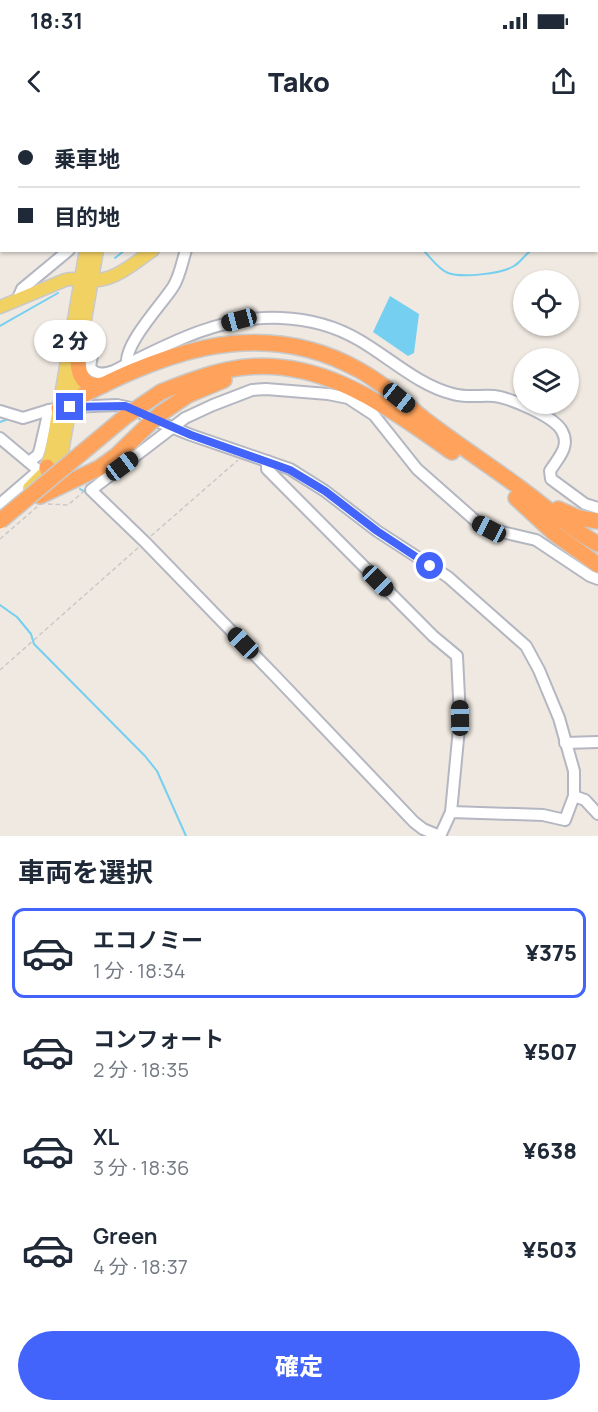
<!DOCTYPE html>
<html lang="ja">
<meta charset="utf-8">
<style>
:root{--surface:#fff;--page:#f6f6f7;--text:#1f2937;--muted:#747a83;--line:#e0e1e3;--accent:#4264fb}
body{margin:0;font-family:Manrope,"Noto Sans JP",sans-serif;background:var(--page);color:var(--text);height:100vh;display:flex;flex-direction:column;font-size:22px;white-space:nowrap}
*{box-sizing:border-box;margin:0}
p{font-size:20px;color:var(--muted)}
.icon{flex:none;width:33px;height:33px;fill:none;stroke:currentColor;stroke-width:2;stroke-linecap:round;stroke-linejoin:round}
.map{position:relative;height:716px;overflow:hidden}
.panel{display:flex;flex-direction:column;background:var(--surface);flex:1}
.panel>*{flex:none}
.banner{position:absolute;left:0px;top:0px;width:598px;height:132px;box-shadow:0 2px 4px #0004;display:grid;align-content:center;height:132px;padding:0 18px;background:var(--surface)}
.tools{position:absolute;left:513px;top:150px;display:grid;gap:12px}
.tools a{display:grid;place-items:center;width:66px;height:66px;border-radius:50%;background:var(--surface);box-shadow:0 2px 4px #0004;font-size:30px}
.end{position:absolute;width:27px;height:27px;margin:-14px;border:8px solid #4264fb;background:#fff;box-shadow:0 0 0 3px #fff}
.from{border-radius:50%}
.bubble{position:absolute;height:42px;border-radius:21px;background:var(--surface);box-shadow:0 2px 4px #0004;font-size:20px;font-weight:800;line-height:42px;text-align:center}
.car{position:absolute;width:18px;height:36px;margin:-18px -9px;border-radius:8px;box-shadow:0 0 4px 2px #0007;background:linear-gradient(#222 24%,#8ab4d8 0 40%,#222 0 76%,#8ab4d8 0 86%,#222 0)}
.banner b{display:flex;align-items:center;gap:21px;height:57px;font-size:22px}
.banner b+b{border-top:2px solid var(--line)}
.banner i{width:15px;height:15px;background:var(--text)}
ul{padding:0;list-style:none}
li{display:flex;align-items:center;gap:18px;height:90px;margin:0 12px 9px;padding:0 6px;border:3px solid transparent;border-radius:12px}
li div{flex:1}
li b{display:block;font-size:22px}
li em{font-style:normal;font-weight:800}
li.selected{border-color:var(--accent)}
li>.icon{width:54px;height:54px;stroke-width:1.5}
h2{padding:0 18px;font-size:27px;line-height:72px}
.button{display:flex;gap:12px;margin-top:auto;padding:12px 18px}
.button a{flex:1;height:69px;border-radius:36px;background:var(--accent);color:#fff;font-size:24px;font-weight:800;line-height:69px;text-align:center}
.status{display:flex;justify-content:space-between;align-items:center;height:42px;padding:0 30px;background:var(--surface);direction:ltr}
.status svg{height:16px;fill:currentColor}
header{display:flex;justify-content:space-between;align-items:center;height:78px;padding:0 18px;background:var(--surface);font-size:27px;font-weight:800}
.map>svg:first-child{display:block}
.water{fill:#75cff0}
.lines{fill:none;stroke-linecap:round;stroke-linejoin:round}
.stream{stroke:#75cff0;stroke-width:2}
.minor-casing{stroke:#b4b7c1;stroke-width:14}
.major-casing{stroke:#c9c9c9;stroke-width:15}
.highway-casing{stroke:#c9c9c9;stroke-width:18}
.path{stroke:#c9c9c9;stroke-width:1.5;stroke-dasharray:4.5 3;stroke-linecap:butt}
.minor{stroke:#fff;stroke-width:10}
.major{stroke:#f2d163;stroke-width:12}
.highway{stroke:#ffa35c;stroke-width:15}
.highway-bridge-casing{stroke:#c9c9c9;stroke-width:18;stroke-linecap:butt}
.highway-bridge{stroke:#ffa35c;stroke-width:15}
.route{stroke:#4264fb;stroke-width:8}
</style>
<div class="status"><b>18:31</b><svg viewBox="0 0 49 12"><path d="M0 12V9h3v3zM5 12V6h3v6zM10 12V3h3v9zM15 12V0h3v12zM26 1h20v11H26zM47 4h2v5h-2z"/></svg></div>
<header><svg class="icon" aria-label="back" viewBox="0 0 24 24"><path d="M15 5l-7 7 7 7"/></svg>Tako<svg class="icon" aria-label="share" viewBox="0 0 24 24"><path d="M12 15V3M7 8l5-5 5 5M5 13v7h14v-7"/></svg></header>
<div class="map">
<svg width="598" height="716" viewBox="0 0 598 716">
<rect width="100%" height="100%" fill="#efe9e1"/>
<!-- water -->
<polygon class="water" points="390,176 419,194 414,233 408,236 373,212"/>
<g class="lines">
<!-- stream -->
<g class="stream">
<polyline points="179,0 179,2"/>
<polyline points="597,121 598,121"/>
<path d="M423,130C430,137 439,150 448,153C462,158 501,154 514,146C521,142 525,134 532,130"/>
<polyline points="115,138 125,130"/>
<polyline points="0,206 58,173"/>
<polyline points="0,302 11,298"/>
<polyline points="80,369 87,373"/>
<polyline points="0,485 17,497 31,514 34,524 145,636 157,651 186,716"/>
</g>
<defs>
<g id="minor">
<polyline points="173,0 173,2"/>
<polyline points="577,0 578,2"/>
<polyline points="84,2 84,0"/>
<polyline points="0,108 2,107"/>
<polyline points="18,178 22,169 69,130"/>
<path d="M82,216L91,219L94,224L90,247C95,256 105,254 114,251C166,225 220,195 281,198C308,199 335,206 359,220C390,238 418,265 453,274C466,278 481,275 494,276C510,278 554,296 562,311C571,327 557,339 550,351L551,359L585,384L598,388"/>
<path d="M127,244C124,224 162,184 173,167C180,156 182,142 186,130"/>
<polyline points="0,291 23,298 49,290 70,287 117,285 131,288 161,303 191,315 290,349 325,371 377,411 448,457 526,526 539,550 559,598 574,651 574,676 565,700 543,695 451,692 440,716"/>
<polyline points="0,318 37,349 36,353 0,384"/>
<polyline points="267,341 267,349 433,516 457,536 460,598 451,692"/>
<polyline points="29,342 38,335 40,329 49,290"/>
<polyline points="565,623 598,622"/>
<polyline points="574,676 585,680 598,694"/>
<polyline points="440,716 423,709 414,702 276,557 145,422 91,370 185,298 213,285 252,270 266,269 328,274 348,278 374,295 417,349 477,402 489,409 536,420 590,456 598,459"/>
</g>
<g id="major">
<polyline points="109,0 109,2"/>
<polyline points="100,2 100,0"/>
<polyline points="597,70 598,70"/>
<path d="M0,187L65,160C76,157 87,161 98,160C118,158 137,141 153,130"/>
<polyline points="56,357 60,344 97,130"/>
<polyline points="29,368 44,353 51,334 86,130"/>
</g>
<g id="highway">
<polyline points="593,0 593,2"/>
<polyline points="597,16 598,19"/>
<path d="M78,239C78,256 84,268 103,265"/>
<path d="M161,272C183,263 204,255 227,250C314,231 385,285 452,332"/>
<path d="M59,288C154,236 255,192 359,250C383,263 403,282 424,299C455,323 489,345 520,368C546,387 570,409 598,424"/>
<polyline points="160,294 188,275 224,260"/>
<polyline points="47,347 51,359 62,364"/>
<polyline points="40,376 99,348 117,335 148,305"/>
<polyline points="516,378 555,414 598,445"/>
<polyline points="558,389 579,398 598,401"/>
</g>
</defs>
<!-- minor casing -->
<use href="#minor" class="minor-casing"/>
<!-- major casing -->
<use href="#major" class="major-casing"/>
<!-- highway casing -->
<use href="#highway" class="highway-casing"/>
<!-- path -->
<g class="path">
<polyline points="53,2 54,0"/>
<polyline points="48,384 68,385 83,372"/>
<polyline points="151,416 238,340"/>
<polyline points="0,419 38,386"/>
<polyline points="0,550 139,427"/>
</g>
<!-- minor -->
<use href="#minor" class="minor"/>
<!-- major -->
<use href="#major" class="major"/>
<!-- highway -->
<use href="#highway" class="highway"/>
<defs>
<g id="highway-bridge">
<polyline points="148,305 160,294"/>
<polyline points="0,401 126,296 161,272"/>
</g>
</defs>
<!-- highway-bridge casing -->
<use href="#highway-bridge" class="highway-bridge-casing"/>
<!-- highway-bridge -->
<use href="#highway-bridge" class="highway-bridge"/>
</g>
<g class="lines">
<!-- route -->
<polyline class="route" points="70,287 125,286 191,315 290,350 325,371 377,411 430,446"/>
</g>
</svg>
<div class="tools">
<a><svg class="icon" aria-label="locate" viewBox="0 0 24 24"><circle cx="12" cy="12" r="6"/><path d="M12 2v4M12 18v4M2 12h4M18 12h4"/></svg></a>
<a><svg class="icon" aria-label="layers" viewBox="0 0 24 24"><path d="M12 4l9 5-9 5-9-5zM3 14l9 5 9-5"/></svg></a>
</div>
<i class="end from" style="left:430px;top:446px"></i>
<i class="end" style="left:70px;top:287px"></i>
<div class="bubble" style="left:34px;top:200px;width:72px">2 分</div>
<i class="car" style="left:239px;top:200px;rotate:255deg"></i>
<i class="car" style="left:399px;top:278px;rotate:129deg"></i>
<i class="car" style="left:122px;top:346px;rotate:53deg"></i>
<i class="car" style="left:489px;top:409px;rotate:298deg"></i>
<i class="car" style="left:378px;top:461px;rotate:135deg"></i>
<i class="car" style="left:243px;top:523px;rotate:316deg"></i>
<i class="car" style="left:460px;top:598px;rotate:359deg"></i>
<div class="banner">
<b><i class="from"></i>乗車地</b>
<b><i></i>目的地</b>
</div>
</div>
<section class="panel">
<h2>車両を選択</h2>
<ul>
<li class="selected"><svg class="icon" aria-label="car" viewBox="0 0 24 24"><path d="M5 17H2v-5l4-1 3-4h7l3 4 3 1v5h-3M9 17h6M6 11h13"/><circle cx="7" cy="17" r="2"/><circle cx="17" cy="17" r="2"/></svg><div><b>エコノミー</b><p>1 分 · 18:34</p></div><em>¥375</em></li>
<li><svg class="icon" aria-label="car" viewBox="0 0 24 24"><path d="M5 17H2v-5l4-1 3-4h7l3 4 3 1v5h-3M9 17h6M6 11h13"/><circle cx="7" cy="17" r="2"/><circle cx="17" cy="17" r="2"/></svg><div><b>コンフォート</b><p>2 分 · 18:35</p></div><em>¥507</em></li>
<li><svg class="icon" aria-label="car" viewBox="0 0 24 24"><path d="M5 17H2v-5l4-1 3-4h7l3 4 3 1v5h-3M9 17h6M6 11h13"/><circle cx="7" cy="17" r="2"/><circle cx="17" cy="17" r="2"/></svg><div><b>XL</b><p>3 分 · 18:36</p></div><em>¥638</em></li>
<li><svg class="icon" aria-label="car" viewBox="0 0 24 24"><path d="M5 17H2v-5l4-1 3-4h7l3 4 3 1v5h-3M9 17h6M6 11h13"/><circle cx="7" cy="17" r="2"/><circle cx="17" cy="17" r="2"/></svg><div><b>Green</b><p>4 分 · 18:37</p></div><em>¥503</em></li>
</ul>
<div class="button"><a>確定</a></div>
</section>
